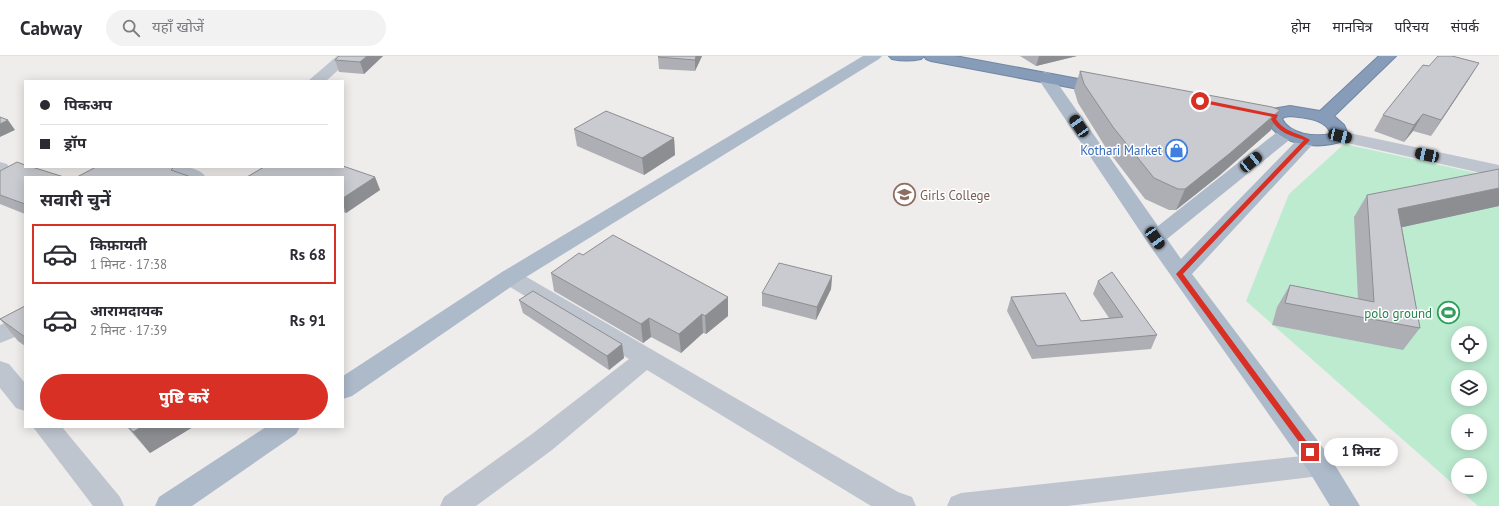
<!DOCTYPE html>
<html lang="hi">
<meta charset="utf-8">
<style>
:root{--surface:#fff;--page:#f2f2f3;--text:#2b2b33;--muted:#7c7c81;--line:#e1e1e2;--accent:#d93025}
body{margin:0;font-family:"PT Sans","Noto Sans Devanagari",sans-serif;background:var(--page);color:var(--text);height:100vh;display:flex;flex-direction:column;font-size:15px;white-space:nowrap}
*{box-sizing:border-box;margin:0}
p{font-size:13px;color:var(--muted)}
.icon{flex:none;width:22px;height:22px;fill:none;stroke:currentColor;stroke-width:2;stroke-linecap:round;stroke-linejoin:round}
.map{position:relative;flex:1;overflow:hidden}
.panel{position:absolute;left:24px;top:120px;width:320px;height:252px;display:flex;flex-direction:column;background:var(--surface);border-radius:0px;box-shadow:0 2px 10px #0003}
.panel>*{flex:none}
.banner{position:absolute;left:24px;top:24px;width:320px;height:88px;border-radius:0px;box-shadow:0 2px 10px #0003;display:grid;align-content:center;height:88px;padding:0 16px;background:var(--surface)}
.controls{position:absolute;left:1451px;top:270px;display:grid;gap:8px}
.controls a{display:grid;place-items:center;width:36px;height:36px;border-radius:50%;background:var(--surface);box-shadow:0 2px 10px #0003;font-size:20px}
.end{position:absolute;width:18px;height:18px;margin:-9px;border:5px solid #d93025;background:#fff;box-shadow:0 0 0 2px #fff}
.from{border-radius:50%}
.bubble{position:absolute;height:28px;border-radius:14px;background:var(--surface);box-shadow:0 2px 10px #0003;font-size:13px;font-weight:800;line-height:28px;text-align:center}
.car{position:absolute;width:12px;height:24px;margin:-12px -6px;border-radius:5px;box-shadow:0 0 3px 1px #0007;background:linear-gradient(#222 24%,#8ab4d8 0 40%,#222 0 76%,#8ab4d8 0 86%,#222 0)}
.banner b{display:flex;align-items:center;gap:14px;height:38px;font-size:15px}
.banner b+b{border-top:1px solid var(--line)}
.banner i{width:10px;height:10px;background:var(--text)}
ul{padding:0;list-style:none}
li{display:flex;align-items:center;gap:12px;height:60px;margin:0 8px 6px;padding:0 8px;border:2px solid transparent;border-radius:0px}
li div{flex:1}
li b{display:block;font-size:15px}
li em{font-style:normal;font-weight:800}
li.on{border-color:var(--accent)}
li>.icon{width:36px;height:36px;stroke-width:1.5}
h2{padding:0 16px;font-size:18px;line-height:48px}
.cta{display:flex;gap:8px;margin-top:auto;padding:8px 16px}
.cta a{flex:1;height:46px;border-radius:24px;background:var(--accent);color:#fff;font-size:16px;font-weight:800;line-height:46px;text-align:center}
header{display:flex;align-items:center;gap:24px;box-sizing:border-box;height:56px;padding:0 20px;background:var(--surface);border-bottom:1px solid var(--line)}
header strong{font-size:19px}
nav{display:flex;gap:22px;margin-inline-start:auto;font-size:14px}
.search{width:280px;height:36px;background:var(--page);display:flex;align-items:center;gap:10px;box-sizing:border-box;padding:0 14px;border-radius:22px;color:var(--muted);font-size:15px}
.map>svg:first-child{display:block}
.green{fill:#bcebd0;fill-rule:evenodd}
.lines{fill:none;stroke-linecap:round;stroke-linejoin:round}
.highway-casing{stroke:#7287a4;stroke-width:2}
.minor{fill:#bec5ce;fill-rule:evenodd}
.major{fill:#adbaca;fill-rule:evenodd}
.highway{fill:#869cb8;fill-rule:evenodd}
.wall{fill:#aeafb4}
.shaded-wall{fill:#8d8e92}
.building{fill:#cacbd1;stroke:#8d8e92}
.route{fill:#d93025}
.labels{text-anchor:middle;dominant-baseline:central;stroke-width:3;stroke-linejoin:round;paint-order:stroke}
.shop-label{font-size:13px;fill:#366cbe;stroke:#fff;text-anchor:end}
.education-label{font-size:13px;fill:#785e54;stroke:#fff;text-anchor:start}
.leisure-label{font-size:13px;fill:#27864d;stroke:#fff;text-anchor:end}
</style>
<header>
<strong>Cabway</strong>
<div class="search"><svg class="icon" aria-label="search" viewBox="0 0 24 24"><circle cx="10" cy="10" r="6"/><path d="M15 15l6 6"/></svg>यहाँ खोजें</div>
<nav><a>होम</a><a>मानचित्र</a><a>परिचय</a><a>संपर्क</a></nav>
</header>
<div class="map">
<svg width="1499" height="450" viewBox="0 0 1499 450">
<rect width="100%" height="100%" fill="#efecec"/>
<!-- green -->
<path class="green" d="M1344,88L1499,122V450H1478L1246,245L1289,138ZM1458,277H1480V299H1458ZM1458,321H1480V343H1458ZM1458,365H1480V387H1458ZM1458,409H1480V431H1458Z"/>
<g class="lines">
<defs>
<g id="highway">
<path d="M889,0H955L1105,28L1111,30L1113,33L1111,36L1105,38L931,5L926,3L924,0L921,3C912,5 901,5 892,3Z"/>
<path d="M1379,0H1396L1334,60L1344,69L1349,80L1346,84C1320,94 1279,91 1266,63L1272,53L1290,50L1320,55ZM1290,60C1303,62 1326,62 1331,78C1315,81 1290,79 1282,63L1284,61Z"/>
</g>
</defs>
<!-- highway casing -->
<use href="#highway" class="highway-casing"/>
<!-- minor -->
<g class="minor">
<polygon points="337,0 354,0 326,25 308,25"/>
<polygon points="1340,75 1499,109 1499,121 1334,84 1331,80 1334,76"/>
<polygon points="0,106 7,108 11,115 7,123 0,125"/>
<path d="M161,111C175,111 197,108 206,121C192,121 170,124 161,111Z"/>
<polygon points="510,214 518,216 898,436 912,441 916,450 871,450 647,314 552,394 476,450 440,450 444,441 532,378 629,303 502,226 499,221 502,216"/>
<polygon points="25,259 25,277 0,287 0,269"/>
<polygon points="0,305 9,308 25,327 25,355 16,352 0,332"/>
<polygon points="33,371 62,371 120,441 124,450 93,450"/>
<polygon points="1320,398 1330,401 1334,409 1330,417 1320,420 1068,450 947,450 951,441 961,437"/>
</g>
<!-- major -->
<g class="major">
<polygon points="863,0 882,0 879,3 518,226 352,340 343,343 343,320 502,216"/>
<polygon points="1045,16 1051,18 1158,170 1281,73 1287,72 1293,73 1296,77 1293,81 1167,183 1181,203 1301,80 1307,79 1313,80 1316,84 1313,88 1192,218 1330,401 1360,450 1330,450 1310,417 1148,187 1037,21 1039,18"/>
<polygon points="266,371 300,371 296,378 192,450 155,450 159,441"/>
</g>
<!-- highway -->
<use href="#highway" class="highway"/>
</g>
<!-- wall -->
<g class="wall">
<polygon points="339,0 383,0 364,18 339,16 335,4"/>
<polygon points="702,0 695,15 659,13 658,1"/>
<polygon points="1020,0 1077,0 1036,10"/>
<polygon points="1080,15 1271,74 1220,119 1176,154 1169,154 1145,143 1106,92 1078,47 1074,34"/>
<polygon points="1469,23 1431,80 1413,75 1404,86 1374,75 1383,59"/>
<polygon points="574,73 674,82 675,99 644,119 577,90"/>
<polygon points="0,115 25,121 25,158 0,148"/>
<polygon points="343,121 375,121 380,134 346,157 343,156"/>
<polygon points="1367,139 1499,150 1402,171 1420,272 1403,294 1272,269 1277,251 1290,229 1358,243 1354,161"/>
<polygon points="583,199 728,241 728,260 706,278 703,277 681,297 651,281 643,287 554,235 551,217"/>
<polygon points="832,220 831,233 816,264 762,250 762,237"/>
<polygon points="1098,225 1157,279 1151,293 1032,303 1007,255 1011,241 1081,265 1109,262 1093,238"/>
<polygon points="519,244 622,288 624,302 609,314 523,257"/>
<polygon points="25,250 25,290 18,285 0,263"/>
<polygon points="127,371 193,371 150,397"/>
</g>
<!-- shaded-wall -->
<g class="shaded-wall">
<polygon points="367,0 383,0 364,18 360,6"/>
<polygon points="696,0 702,0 695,15 695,4"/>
<polygon points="1039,0 1077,0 1036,10"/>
<polygon points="1479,7 1469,23 1431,80 1441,64"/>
<polygon points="1280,54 1271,74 1220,119 1176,154 1185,133"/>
<polygon points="1423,58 1413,75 1404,86 1414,69"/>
<polygon points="8,64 15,74 0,81 0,68"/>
<polygon points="674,82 675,99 644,119 642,102"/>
<polygon points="375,121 380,134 346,157 343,148 343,142"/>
<polygon points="1499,132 1499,150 1385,175 1398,153"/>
<polygon points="832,220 831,233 816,264 817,251"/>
<polygon points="728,241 728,260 706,278 705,260"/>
<polygon points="702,258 703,277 681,297 679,278"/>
<polygon points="649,262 651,281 643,287 641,268"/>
<polygon points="622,288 624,302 609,314 607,300"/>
<polygon points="141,371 193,371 150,397 133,376"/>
</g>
<!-- building -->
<g class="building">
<polygon points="339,0 367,0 360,6 335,4"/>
<polygon points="659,0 696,0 695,4 658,1"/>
<polygon points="1438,0 1452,0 1479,7 1441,64 1423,58 1414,69 1383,59 1423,9 1429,10"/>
<polygon points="1080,15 1272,51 1280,54 1229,98 1185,133 1178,133 1154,122 1113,71 1084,28"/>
<polygon points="606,55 674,82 642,102 574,73"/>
<polygon points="0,61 8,64 0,68"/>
<polygon points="17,106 25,109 25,111 32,111 64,121 25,121 25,148 0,139 0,115"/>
<polygon points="343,110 375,121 343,142 343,121 247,121 264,111 343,111"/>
<polygon points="96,111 169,111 173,112 171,114 191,121 77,121"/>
<polygon points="1499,113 1499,132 1398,153 1420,272 1285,247 1290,229 1374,246 1367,139"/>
<polygon points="613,179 728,241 705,260 702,258 679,278 649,262 641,268 551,217 579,197 583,199"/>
<polygon points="779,207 832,220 817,251 762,237"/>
<polygon points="1112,216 1157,279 1037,290 1011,241 1065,237 1081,265 1123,261 1098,225"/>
<polygon points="533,235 622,288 607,300 519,244"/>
<polygon points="25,250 25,281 0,263"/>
<polygon points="129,371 141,371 133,376"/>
</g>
<!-- route -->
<path class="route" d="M1200,43L1278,59L1276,63C1285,77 1298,76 1310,84L1183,218L1313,394V398H1308L1176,218L1304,84C1289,79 1279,77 1271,63L1273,61L1198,46Z"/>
<!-- icons -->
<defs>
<symbol id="shop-ring" viewBox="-11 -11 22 22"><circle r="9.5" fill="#fff" stroke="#3f7fe0" stroke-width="1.5"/><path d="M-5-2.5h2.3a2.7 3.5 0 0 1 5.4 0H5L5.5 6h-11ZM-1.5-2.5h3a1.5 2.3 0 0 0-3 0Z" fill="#3f7fe0"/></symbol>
<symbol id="university-ring" viewBox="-11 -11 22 22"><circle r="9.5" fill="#fff" stroke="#8d6e63" stroke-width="1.5"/><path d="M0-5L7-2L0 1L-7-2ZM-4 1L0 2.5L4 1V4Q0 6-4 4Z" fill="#8d6e63"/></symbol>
<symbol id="stadium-ring" viewBox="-11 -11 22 22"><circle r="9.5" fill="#fff" stroke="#2e9e5b" stroke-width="1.5"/><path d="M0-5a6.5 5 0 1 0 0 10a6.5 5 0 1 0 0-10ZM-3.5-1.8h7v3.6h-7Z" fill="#2e9e5b"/></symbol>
</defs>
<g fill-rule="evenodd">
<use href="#shop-ring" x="1164" y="82" width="25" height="25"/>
<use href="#university-ring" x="892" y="126" width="25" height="25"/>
<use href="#stadium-ring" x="1436" y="244" width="25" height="25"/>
</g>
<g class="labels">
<!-- shop labels -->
<g class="shop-label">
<text x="1162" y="94">Kothari Market</text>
</g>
<!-- education labels -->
<g class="education-label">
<text x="920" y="139">Girls College</text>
</g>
<!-- leisure labels -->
<g class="leisure-label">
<text x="1432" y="257">polo ground</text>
</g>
</g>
</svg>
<div class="controls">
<a><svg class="icon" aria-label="locate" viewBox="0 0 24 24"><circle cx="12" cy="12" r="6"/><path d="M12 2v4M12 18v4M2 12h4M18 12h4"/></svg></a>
<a><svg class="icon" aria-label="layers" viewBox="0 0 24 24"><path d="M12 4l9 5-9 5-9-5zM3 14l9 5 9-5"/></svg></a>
<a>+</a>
<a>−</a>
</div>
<i class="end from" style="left:1200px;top:45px"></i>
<i class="end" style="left:1310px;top:396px"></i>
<div class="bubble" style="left:1324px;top:382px;width:74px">1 मिनट</div>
<i class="car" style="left:1079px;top:70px;rotate:326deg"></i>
<i class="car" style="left:1340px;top:80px;rotate:103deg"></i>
<i class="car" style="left:1427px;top:99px;rotate:282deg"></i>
<i class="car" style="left:1251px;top:106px;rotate:51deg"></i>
<i class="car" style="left:1155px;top:182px;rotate:145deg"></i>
<div class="banner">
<b><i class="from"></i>पिकअप</b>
<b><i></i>ड्रॉप</b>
</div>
<section class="panel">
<h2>सवारी चुनें</h2>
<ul>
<li class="on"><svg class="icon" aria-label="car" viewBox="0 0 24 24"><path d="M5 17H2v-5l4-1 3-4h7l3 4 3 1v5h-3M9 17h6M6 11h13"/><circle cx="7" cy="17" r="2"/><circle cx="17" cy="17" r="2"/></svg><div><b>किफ़ायती</b><p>1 मिनट · 17:38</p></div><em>Rs 68</em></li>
<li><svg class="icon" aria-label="car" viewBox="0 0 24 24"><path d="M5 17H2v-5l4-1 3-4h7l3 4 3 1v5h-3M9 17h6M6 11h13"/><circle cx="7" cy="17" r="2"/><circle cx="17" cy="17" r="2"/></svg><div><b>आरामदायक</b><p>2 मिनट · 17:39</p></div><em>Rs 91</em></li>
</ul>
<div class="cta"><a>पुष्टि करें</a></div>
</section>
</div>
